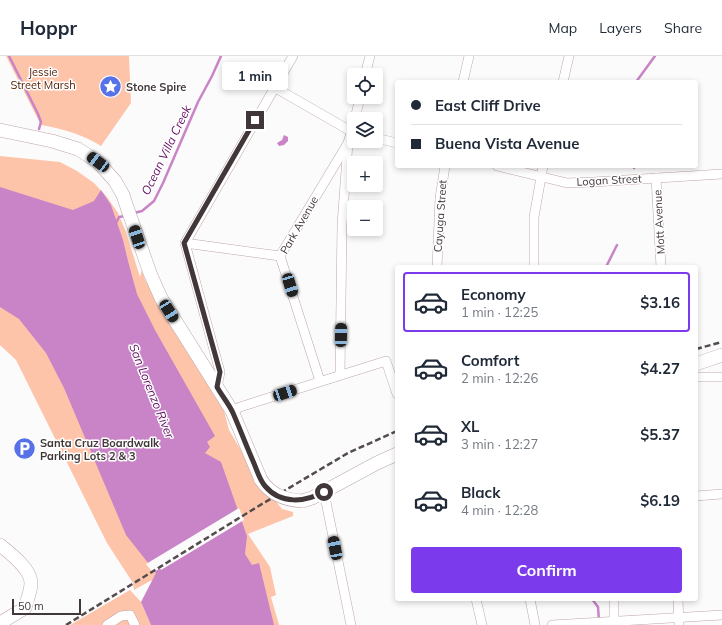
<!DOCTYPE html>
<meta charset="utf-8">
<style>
:root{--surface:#fff;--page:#f2f2f3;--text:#1f2937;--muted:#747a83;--line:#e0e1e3;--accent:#7c3aed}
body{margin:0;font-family:Mulish,sans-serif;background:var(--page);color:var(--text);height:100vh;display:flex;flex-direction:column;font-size:15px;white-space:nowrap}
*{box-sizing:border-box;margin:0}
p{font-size:13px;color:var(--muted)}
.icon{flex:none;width:22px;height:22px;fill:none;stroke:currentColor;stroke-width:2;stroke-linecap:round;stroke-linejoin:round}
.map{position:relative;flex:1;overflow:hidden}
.details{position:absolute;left:395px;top:209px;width:303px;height:336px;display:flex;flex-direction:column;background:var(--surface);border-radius:4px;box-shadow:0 2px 6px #0003}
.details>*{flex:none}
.hud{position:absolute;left:395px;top:24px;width:303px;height:88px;border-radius:4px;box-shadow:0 2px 6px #0003;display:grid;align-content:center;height:88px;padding:0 16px;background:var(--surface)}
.controls{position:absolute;left:347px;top:12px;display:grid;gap:8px}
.controls a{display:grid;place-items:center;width:36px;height:36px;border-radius:4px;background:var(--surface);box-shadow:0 2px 6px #0003;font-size:20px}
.scale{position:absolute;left:12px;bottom:10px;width:69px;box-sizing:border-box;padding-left:4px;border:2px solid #413738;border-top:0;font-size:11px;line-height:14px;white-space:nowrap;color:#413738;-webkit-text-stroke:3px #fff;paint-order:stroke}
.end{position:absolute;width:18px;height:18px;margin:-9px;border:5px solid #413738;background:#fff;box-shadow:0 0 0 2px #fff}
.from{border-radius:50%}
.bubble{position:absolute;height:28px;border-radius:4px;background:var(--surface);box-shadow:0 2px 6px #0003;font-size:13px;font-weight:700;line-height:28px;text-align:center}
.car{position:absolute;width:12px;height:24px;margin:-12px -6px;border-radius:5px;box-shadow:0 0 3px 1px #0007;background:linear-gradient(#222 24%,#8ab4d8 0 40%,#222 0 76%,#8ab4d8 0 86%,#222 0)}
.hud b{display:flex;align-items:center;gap:14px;height:38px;font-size:15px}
.hud b+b{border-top:1px solid var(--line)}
.hud i{width:10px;height:10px;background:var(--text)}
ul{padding:7px 0 0;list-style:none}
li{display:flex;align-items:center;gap:12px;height:60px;margin:0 8px 6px;padding:0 8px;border:2px solid transparent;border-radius:4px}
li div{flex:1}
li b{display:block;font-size:15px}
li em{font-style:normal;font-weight:700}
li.active{border-color:var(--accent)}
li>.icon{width:36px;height:36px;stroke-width:1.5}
.button{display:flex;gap:8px;margin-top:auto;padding:8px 16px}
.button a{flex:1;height:46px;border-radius:4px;background:var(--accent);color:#fff;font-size:16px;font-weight:700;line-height:46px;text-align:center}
header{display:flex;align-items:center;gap:24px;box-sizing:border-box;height:56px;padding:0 20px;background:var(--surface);border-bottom:1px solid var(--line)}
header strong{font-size:19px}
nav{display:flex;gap:22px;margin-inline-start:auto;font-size:14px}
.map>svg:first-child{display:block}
.green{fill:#fec4aa}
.water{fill:#c884c6}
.pier{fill:#fbfbfb}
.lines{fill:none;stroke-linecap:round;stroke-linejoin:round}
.stream{stroke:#c884c6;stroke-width:2.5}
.street-casing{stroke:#bfa6aa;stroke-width:10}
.secondary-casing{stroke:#bfa6aa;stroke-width:14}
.street{stroke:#fff;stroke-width:9}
.secondary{stroke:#fff;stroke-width:13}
.rail{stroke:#544b4c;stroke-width:2.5;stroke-dasharray:6 3;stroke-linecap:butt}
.secondary-bridge-casing{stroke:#bfa6aa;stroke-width:14;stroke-linecap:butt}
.secondary-bridge{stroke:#fff;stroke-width:13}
.route{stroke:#413738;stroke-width:5}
.labels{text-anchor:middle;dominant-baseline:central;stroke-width:3;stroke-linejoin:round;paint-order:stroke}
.park-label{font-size:11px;fill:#501a00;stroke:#fff}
.poi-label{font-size:11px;font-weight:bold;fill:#413738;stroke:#fff;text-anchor:start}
.street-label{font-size:11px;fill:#413738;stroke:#fff}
.water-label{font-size:12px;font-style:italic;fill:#631064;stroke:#fff}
</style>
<header>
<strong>Hoppr</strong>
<nav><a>Map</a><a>Layers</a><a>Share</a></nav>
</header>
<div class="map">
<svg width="722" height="569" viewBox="0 0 722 569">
<rect width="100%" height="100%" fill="#fbfbfb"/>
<!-- green -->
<g class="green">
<path d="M6,0H129L131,47L101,90C82,78 63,73 41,69Z"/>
<polygon points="0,100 60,106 77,115 94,127 107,141 118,157 126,176 140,221 142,214 145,224 223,351 229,374 258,423 282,453 293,456 293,460 248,478 270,511 276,539 271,541 279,569 232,569 200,512 150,525 134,534 133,527 107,487 16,304 0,289"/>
<polygon points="130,534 141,546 151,569 70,569"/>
</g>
<!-- water -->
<g class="water">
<polygon points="284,79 288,81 288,85 284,89 279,90 277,87 282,84"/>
<polygon points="0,131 73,154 94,145 101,134 111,149 123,184 128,205 137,238 155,274 215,380 207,386 210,391 205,397 221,406 247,480 245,498 252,509 259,507 274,569 151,569 141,546 156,517 126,479 64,332 46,297 19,263 0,251"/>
</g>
<!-- pier -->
<polygon class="pier" points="239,452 244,464 161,514 160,512 153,517 146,508"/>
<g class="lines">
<!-- stream -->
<g class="stream">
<polyline points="9,0 38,58 41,66 39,73"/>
<polyline points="636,26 655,0"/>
<polyline points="634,110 634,112"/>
<polyline points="134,157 142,155 154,145 163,127 198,46 212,20 221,0"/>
<polyline points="116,167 119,161 125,160"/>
<polyline points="606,211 617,189"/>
<polyline points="592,543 598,551 599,565"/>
</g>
<defs>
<g id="street">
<polyline points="365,19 370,0"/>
<polyline points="463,26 469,0"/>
<polyline points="563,26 569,0"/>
<polyline points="274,31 354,77"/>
<polyline points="355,63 360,41"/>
<polyline points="376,82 397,87"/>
<polyline points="497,110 567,127 593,126 722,118"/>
<polyline points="656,122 661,211"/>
<polyline points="185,187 280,200"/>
<polyline points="437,211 440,142 445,110"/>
<polyline points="534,211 534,161 543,110"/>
<polyline points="340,319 342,169 348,87 354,68"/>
<polyline points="696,321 722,321"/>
<polyline points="320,325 280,200 348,87"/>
<polyline points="217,331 220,316 185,187 293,0"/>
<polyline points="232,355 240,351 386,305 397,338"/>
<polyline points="324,436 351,569"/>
<polyline points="696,440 722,438"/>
<polyline points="476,543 482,569"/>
<polyline points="530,543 535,569"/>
<polyline points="678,543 679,569"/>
<polyline points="107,569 121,560 130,559 135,569"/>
<polyline points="552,569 722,559"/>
<polyline points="614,569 614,543"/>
</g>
<g id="secondary">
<polyline points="0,74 52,85 78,93 98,106 115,125 123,139 128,154 150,217 161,242 232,355 261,424"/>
<polyline points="696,308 722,299"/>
<polyline points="302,445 312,442 377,407 397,398"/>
<path d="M0,489C10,497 31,513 31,527C31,535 27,544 25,552L0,567"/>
</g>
</defs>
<!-- street casing -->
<use href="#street" class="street-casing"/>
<!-- secondary casing -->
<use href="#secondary" class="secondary-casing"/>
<!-- street -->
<use href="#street" class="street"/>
<!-- secondary -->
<use href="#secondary" class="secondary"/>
<!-- rail -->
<g class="rail">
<polyline points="696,293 722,286"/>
<polyline points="66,569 257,451 348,397 397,375"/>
</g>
<defs>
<path id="secondary-bridge" d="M261,424C271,439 285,444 302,445"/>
</defs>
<!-- secondary-bridge casing -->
<use href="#secondary-bridge" class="secondary-bridge-casing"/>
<!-- secondary-bridge -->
<use href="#secondary-bridge" class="secondary-bridge"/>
</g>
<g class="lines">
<!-- route -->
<path class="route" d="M255,64L184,187L220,316L217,331C222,340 229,348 233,357C240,373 246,389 253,405C257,414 259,423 265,430C281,449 305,446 324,436"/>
</g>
<!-- icons -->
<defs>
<symbol id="sight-disc" viewBox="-11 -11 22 22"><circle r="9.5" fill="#5772e8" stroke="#fff"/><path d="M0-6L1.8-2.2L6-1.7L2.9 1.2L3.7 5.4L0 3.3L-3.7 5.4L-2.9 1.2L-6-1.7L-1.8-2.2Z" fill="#fff"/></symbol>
<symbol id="parking-disc" viewBox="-11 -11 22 22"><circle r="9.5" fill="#5772e8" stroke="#fff"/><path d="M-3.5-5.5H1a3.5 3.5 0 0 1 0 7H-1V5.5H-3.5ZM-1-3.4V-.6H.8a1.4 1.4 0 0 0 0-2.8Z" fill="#fff"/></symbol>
</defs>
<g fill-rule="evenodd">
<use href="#sight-disc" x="98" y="18" width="25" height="25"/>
<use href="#parking-disc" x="12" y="380" width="25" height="25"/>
</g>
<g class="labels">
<!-- park labels -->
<g class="park-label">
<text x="43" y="16">Jessie<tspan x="43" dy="13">Street Marsh</tspan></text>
</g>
<!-- poi labels -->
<g class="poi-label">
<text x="126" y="31">Stone Spire</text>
<text x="40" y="387">Santa Cruz Boardwalk<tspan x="40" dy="13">Parking Lots 2 &amp; 3</tspan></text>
</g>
<!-- street labels -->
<g class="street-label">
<text transform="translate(609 124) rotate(-3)">Logan Street</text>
<text transform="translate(440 160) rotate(-86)">Cayuga Street</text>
<text transform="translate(659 166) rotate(-93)">Mott Avenue</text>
<text transform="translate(299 169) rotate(-60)">Park Avenue</text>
</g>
<!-- water labels -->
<g class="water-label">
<text transform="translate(166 94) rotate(-64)">Ocean Villa Creek</text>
<text transform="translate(152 335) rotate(68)">San Lorenzo River</text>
</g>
</g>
</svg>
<div class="controls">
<a><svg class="icon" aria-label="locate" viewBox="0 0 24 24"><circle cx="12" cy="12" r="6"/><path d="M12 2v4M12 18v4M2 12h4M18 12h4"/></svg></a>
<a><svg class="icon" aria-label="layers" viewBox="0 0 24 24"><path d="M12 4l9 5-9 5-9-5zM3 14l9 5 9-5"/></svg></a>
<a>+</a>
<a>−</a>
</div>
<div class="scale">50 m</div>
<i class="end from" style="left:324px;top:436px"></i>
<i class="end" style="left:255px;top:64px"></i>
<div class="bubble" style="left:222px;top:6px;width:66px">1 min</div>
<i class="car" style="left:98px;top:106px;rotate:307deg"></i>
<i class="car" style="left:137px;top:181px;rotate:342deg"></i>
<i class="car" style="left:290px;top:229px;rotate:163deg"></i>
<i class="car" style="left:169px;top:255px;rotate:148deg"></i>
<i class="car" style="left:341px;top:279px;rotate:1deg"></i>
<i class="car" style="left:285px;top:337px;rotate:72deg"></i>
<i class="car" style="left:335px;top:492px;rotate:349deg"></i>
<div class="hud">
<b><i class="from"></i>East Cliff Drive</b>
<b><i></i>Buena Vista Avenue</b>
</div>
<section class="details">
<ul>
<li class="active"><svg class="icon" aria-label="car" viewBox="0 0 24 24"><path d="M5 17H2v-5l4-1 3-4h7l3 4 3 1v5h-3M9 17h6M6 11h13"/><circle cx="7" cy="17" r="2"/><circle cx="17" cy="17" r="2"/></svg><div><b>Economy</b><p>1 min · 12:25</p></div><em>$3.16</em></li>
<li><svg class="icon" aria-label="car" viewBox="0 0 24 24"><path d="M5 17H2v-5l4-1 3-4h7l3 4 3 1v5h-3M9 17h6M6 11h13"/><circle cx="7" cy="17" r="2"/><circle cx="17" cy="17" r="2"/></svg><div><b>Comfort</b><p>2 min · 12:26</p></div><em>$4.27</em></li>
<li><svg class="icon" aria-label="car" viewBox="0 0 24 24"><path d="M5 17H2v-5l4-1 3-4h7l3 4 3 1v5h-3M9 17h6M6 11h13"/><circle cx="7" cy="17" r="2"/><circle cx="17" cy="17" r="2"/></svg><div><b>XL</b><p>3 min · 12:27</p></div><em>$5.37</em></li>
<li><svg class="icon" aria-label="car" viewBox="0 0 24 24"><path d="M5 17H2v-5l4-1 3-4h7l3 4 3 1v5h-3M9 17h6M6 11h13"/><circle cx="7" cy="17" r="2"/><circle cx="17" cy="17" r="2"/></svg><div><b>Black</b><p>4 min · 12:28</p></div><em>$6.19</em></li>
</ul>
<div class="button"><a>Confirm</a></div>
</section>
</div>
